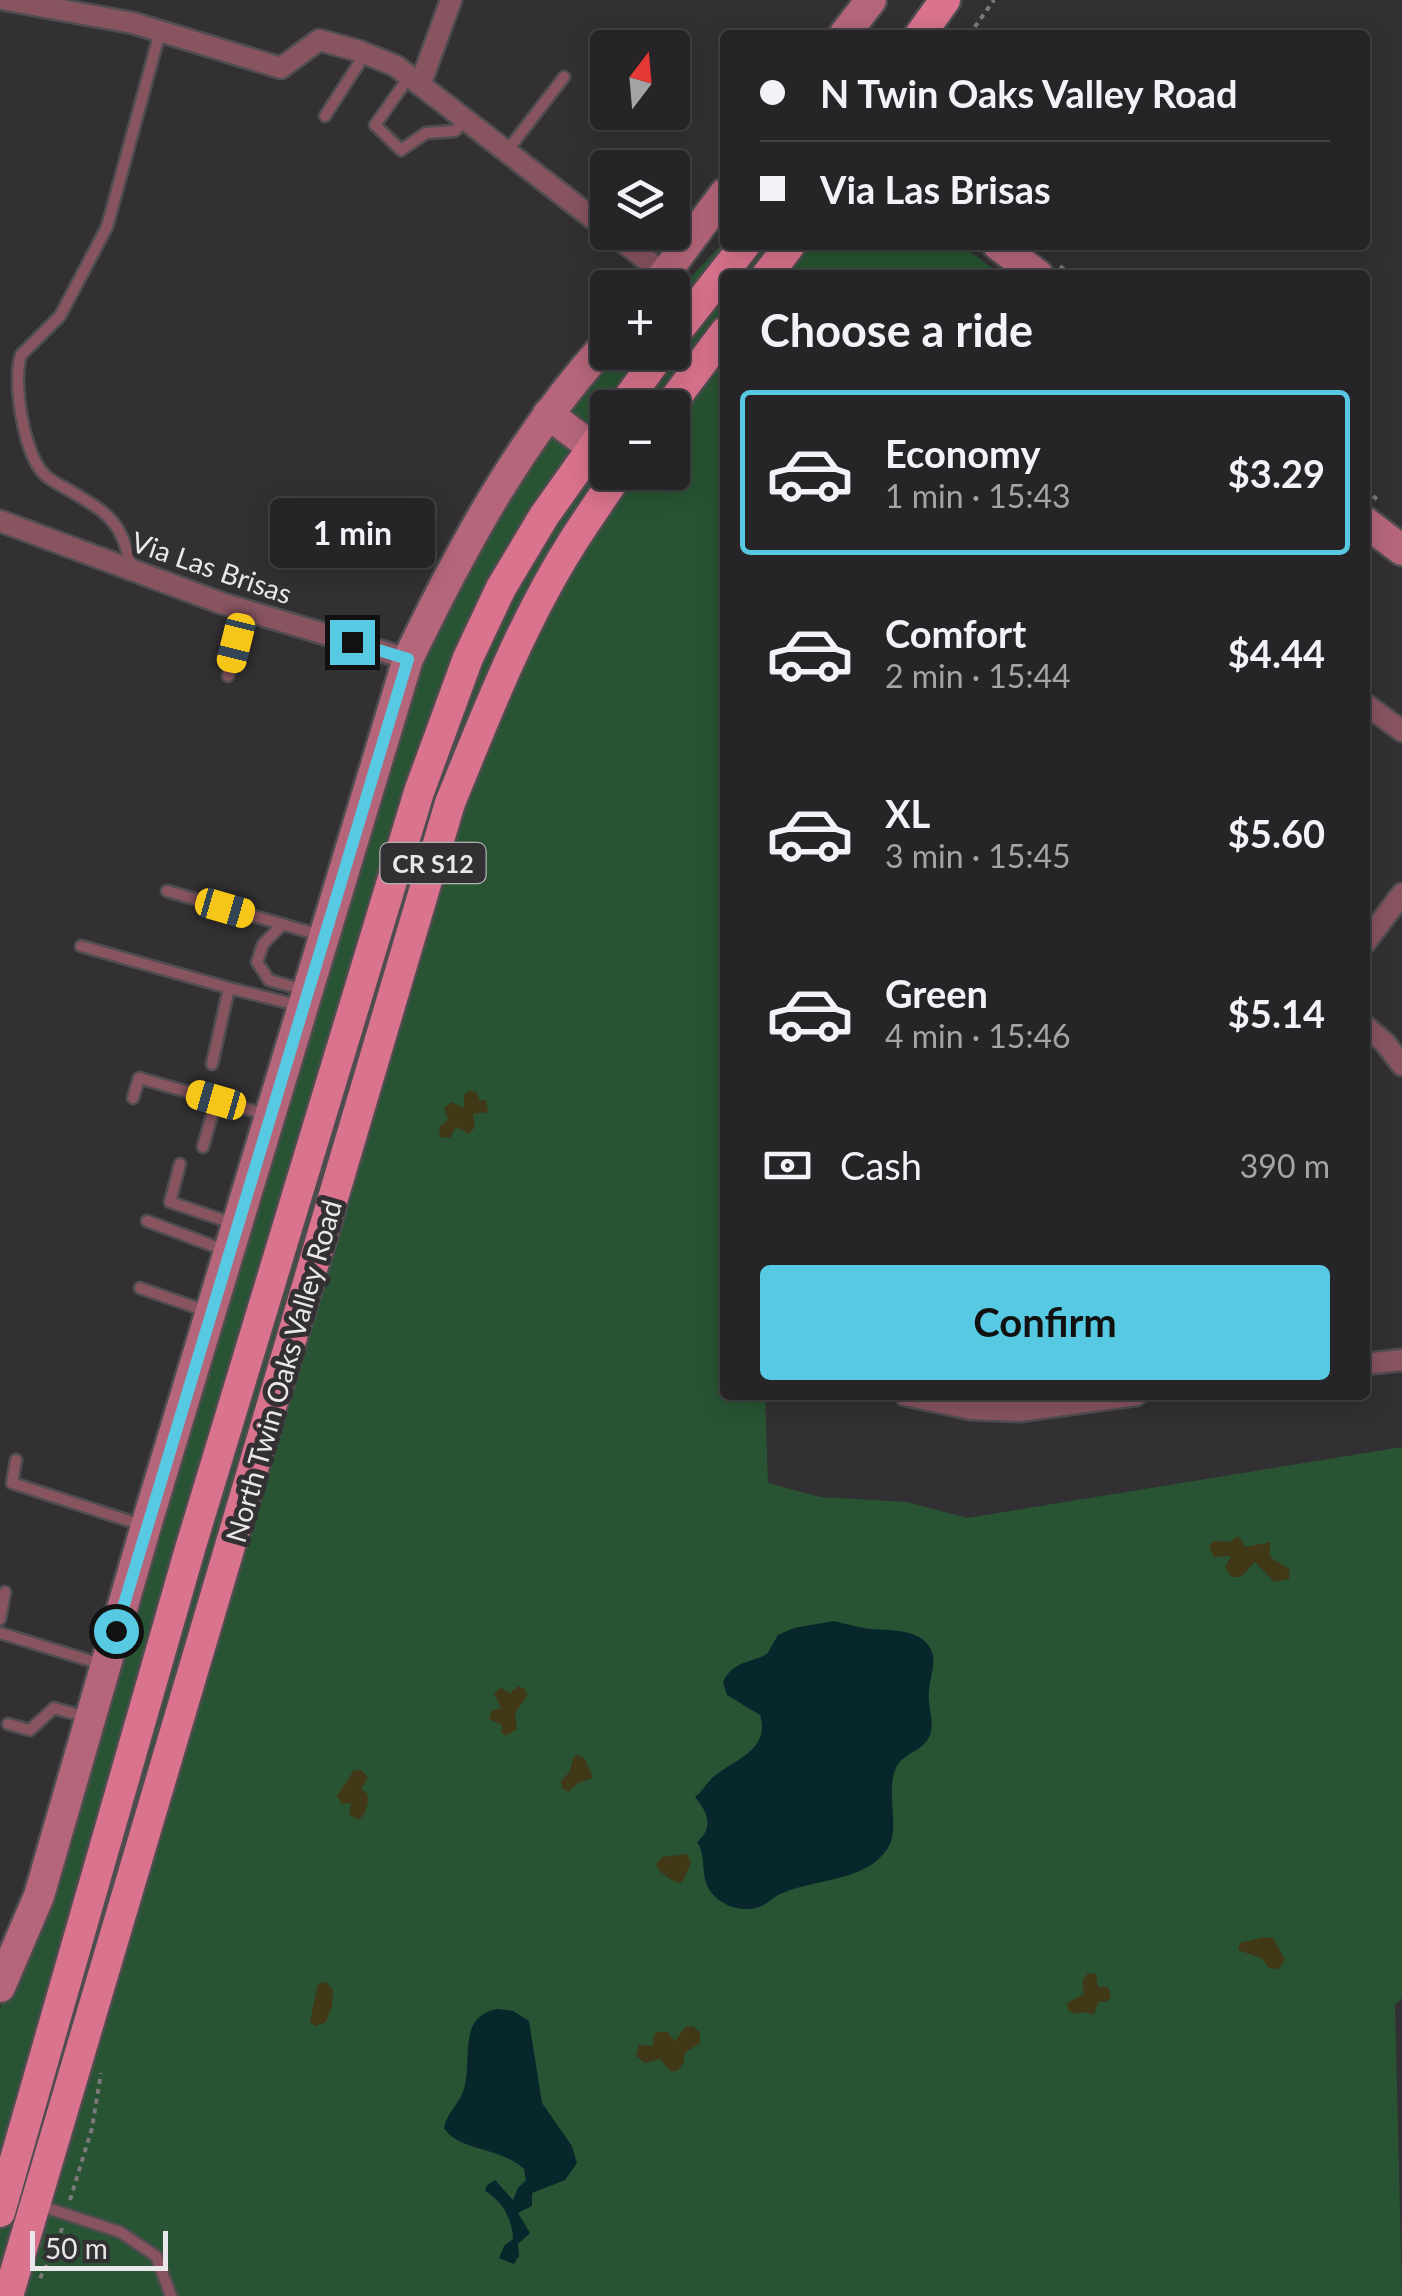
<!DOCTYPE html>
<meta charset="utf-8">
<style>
:root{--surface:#262426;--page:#2e2c2e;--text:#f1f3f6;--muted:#a4a4a7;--line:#424143;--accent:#57c9e2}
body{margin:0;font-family:Lato,sans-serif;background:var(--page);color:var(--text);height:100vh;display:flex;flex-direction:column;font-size:38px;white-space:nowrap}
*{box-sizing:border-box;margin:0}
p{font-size:32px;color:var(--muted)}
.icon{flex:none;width:55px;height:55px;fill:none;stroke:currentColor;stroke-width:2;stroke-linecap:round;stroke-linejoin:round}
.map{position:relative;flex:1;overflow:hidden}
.side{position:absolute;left:720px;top:270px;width:650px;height:1130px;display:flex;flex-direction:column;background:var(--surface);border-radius:10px;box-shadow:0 5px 25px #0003,0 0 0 2px var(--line)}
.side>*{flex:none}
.top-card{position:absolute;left:720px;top:30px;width:650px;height:220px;border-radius:10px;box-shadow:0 5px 25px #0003,0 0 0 2px var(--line);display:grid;align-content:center;height:220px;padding:0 40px;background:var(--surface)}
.needle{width:65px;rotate:16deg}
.controls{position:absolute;left:590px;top:30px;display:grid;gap:20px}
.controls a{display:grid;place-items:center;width:100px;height:100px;border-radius:10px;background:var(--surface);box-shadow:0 5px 25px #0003,0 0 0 2px var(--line);font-size:50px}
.scale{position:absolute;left:30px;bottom:25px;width:138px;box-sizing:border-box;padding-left:10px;border:5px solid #e9e7e9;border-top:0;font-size:28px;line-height:35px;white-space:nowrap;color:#e9e7e9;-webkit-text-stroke:8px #333033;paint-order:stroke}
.end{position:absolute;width:45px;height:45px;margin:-22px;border:12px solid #57c9e2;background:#111;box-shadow:0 0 0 5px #111}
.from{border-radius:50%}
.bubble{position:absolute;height:70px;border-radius:10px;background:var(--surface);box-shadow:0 5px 25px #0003,0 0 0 2px var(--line);font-size:32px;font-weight:700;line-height:70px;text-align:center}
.car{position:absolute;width:30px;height:60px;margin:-30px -15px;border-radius:12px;box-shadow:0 0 8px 2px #0007;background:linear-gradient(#f5c518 24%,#345 0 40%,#f5c518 0 76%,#345 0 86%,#f5c518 0)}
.top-card b{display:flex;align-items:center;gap:35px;height:95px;font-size:38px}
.top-card b+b{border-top:2px solid var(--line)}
.top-card i{width:25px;height:25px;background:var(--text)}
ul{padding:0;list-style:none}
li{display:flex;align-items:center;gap:30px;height:165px;margin:0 20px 15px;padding:0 20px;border:5px solid transparent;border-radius:10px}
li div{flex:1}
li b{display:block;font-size:38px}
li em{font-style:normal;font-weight:700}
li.selected{border-color:var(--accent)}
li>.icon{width:90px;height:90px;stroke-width:1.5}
h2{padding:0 40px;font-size:45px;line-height:120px}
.pay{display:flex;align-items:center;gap:25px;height:110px;padding:0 40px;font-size:38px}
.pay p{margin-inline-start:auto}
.button{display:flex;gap:20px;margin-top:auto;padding:20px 40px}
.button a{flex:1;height:115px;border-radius:10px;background:var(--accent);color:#111;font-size:40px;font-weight:700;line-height:115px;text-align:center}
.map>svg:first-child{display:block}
.green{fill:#285433;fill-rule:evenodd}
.sand{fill:#413818}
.water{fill:#07272d}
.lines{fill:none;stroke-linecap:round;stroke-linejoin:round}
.lane-casing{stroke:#504d50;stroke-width:15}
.street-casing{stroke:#504d50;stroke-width:25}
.secondary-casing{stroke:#504d50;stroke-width:35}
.primary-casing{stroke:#504d50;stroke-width:35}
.path{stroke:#7c797c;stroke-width:4;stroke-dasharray:5 5;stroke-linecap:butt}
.lane{stroke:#875460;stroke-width:10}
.street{stroke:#875460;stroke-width:20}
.secondary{stroke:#b6667a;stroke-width:30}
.primary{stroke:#da738e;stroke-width:30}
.route{stroke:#57c9e2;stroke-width:12}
.labels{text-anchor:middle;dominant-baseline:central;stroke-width:10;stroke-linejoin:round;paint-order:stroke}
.shield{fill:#333033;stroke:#b2b0b2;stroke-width:2.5}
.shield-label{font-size:25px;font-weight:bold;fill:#e9e7e9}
.street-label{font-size:28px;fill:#e9e7e9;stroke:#333033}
</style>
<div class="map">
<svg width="1402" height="2296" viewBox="0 0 1402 2296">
<rect width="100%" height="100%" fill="#333033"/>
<!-- green -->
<path class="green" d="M725,241V245H961L1002,275H725V1395H765L768,1483L820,1497L907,1502L967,1518L1402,1447V1998L1395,2005L1402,2296H0V2009L375,721L541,433L618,353L672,352L673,296ZM608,408H672V472H608Z"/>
<!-- sand -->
<g class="sand">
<polygon points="469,1091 476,1092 480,1100 486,1100 488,1112 473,1114 475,1127 469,1134 456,1127 450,1138 440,1137 439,1127 448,1120 444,1108 452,1102 464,1108 464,1095"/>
<polygon points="1238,1536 1246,1547 1270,1542 1270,1557 1290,1570 1289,1579 1274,1582 1255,1562 1241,1577 1231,1577 1225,1567 1231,1556 1214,1557 1209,1546 1214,1541 1229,1542"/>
<polygon points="519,1686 526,1690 527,1696 515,1713 517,1729 506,1736 501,1732 502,1725 489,1719 492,1710 501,1708 494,1693 501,1688 510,1693"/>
<polygon points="578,1755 585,1759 593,1778 580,1782 568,1792 562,1788 561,1781 570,1771 573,1758"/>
<path d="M354,1770H361L368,1778L361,1789L367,1793C370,1801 366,1816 358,1820L349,1814L351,1803L342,1804L337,1796Z"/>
<path d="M687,1854L691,1863L682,1883C674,1883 658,1872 656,1865L662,1857Z"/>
<polygon points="1264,1937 1273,1938 1285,1959 1279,1969 1269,1968 1261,1958 1238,1950 1240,1943"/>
<polygon points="1088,1973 1096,1974 1098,1987 1108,1987 1111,1996 1108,2001 1098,2002 1094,2015 1085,2012 1075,2014 1068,2010 1067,2003 1084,1994 1082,1981"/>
<path d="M326,1982L333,1990L332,2006L326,2022L316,2026L310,2022C311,2017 317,1986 319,1983Z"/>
<polygon points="693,2026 700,2032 700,2043 685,2053 683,2065 677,2071 670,2071 660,2059 645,2063 636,2056 639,2045 653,2046 654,2035 658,2032 667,2032 675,2041 685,2027"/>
</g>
<!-- water -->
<g class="water">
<path d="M834,1621C847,1624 859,1628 872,1629C892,1631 923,1628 932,1652C936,1664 930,1678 929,1690C927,1705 935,1721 930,1735C924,1751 905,1752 897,1766C884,1791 901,1826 888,1848C867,1881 817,1879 785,1892C775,1895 768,1904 759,1907C747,1911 733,1909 722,1902C694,1883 710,1861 697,1842C714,1828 708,1812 695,1797C704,1790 708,1780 717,1774C739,1758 770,1748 760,1715L727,1695L723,1682C733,1661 750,1663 767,1654L778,1635L794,1628Z"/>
<path d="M498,2009L513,2011L529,2021L542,2103L572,2146L577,2163L565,2180L532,2193V2206L518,2213L530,2233L518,2244L519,2256L514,2264L499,2258L504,2246L513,2239C513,2222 502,2199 485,2191L486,2186L495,2180L513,2200L518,2188L526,2180L524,2169C498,2146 458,2151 444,2128C447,2113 457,2106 463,2092C474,2063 455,2016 498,2009Z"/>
</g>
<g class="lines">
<defs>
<g id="lane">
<polyline points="409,77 375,125 401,150 426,133 455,131 465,120"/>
<polyline points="325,116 365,54"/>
<polyline points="507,151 564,77"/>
<path d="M131,568C123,524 110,514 72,492C64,487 52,482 45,475C24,455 12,382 21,355L60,316L107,227L160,32"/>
<polyline points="228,676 244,611"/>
<polyline points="167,891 323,936"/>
<polyline points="283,924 263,944 257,962 269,980 304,990"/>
<polyline points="81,946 229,988"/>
<polyline points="212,1064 229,988 297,1005"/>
<polyline points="133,1098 139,1078 216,1100"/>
<polyline points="203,1147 216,1100 265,1114"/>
<polyline points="180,1164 170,1202 232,1223"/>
<polyline points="147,1221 224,1250"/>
<polyline points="140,1288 206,1311"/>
<polyline points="16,1460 12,1483 145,1526"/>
<polyline points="0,1619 5,1592"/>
<polyline points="0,1633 101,1664"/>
<polyline points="8,1724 30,1730 54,1708 85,1717"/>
<polyline points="38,2205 120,2232 156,2256 171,2296"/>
</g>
<g id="street">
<polyline points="6,0 133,23 281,68 319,40 359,51 396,66 608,230"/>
<polyline points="420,85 451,0"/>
<polyline points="610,232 665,274"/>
<polyline points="0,521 221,603 408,659"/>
<polyline points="1365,704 1402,731"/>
<polyline points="1365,943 1402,894"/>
<polyline points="1365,1026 1385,1043 1402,1065"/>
<polyline points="1365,1364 1402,1360"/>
<polyline points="905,1395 971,1409 1019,1411 1136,1395"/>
</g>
<g id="secondary">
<polyline points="844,35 871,0"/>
<polyline points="998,245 1038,275"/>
<polyline points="654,288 725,193"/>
<polyline points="548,414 592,447"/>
<polyline points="1365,522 1402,550"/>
<path d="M0,1987L39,1896L146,1526L408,659C463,545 522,436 608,342"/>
</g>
<g id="primary">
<polyline points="920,35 945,0"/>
<polyline points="767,275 790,245"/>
<polyline points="672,338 745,245"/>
<polyline points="621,408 662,352"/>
<polyline points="668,408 725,332"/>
<polyline points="0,2212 190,1549 419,792 468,658 501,588 544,516 608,426"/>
<path d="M8,2296L450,803C486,715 521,624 572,543C587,519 604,496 619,472"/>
</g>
</defs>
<!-- lane casing -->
<use href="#lane" class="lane-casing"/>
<!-- street casing -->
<use href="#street" class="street-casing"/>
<!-- secondary casing -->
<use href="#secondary" class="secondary-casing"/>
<!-- primary casing -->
<use href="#primary" class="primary-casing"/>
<!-- path -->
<g class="path">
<polyline points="969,35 994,0"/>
<polyline points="1060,266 1072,275"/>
<polyline points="1365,490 1378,500"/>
<polyline points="70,2200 92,2128 101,2073"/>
<polyline points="40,2278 56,2249 62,2228"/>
</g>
<!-- lane -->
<use href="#lane" class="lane"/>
<!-- street -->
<use href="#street" class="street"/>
<!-- secondary -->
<use href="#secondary" class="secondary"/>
<!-- primary -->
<use href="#primary" class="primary"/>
</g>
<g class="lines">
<!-- route -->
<polyline class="route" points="116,1631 408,659 352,642"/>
</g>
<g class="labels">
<!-- shield labels -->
<rect class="shield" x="380.5" y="843" width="105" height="40" rx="8"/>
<g class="shield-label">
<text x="433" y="863">CR S12</text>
</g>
<!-- street labels -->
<g class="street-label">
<text transform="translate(212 567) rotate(19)">Via Las Brisas</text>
<text transform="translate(283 1371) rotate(-74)">North Twin Oaks Valley Road</text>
</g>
</g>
</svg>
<div class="controls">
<a><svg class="needle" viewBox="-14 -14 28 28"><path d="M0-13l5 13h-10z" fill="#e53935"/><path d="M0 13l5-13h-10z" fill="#a4a4a7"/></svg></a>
<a><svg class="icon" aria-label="layers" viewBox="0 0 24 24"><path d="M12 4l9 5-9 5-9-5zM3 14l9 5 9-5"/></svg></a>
<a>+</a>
<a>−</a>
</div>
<div class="scale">50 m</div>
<i class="end from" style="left:116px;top:1631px"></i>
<i class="end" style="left:352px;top:642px"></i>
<div class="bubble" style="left:270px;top:498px;width:165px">1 min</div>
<i class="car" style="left:236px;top:643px;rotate:194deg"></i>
<i class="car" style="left:225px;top:908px;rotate:106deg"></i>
<i class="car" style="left:216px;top:1100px;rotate:286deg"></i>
<div class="top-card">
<b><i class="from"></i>N Twin Oaks Valley Road</b>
<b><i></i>Via Las Brisas</b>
</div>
<section class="side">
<h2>Choose a ride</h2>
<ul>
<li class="selected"><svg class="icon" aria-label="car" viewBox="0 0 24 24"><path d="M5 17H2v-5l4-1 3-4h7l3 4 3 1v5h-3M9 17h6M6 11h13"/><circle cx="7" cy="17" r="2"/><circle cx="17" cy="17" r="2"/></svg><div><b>Economy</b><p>1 min · 15:43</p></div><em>$3.29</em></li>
<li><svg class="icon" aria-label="car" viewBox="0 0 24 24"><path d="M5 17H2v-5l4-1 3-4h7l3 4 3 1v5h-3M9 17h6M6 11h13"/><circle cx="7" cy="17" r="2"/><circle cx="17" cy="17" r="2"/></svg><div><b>Comfort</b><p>2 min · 15:44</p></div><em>$4.44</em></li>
<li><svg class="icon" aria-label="car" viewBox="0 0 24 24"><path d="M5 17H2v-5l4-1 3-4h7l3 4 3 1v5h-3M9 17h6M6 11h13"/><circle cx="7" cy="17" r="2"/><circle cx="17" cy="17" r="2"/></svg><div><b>XL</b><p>3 min · 15:45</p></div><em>$5.60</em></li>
<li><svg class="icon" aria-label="car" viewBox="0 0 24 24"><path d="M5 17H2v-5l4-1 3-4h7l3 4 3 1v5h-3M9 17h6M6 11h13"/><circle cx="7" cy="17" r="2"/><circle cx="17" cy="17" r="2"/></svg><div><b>Green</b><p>4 min · 15:46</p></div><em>$5.14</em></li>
</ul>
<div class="pay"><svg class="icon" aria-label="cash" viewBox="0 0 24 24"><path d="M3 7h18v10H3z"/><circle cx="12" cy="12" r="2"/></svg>Cash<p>390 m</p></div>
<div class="button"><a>Confirm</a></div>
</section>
</div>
